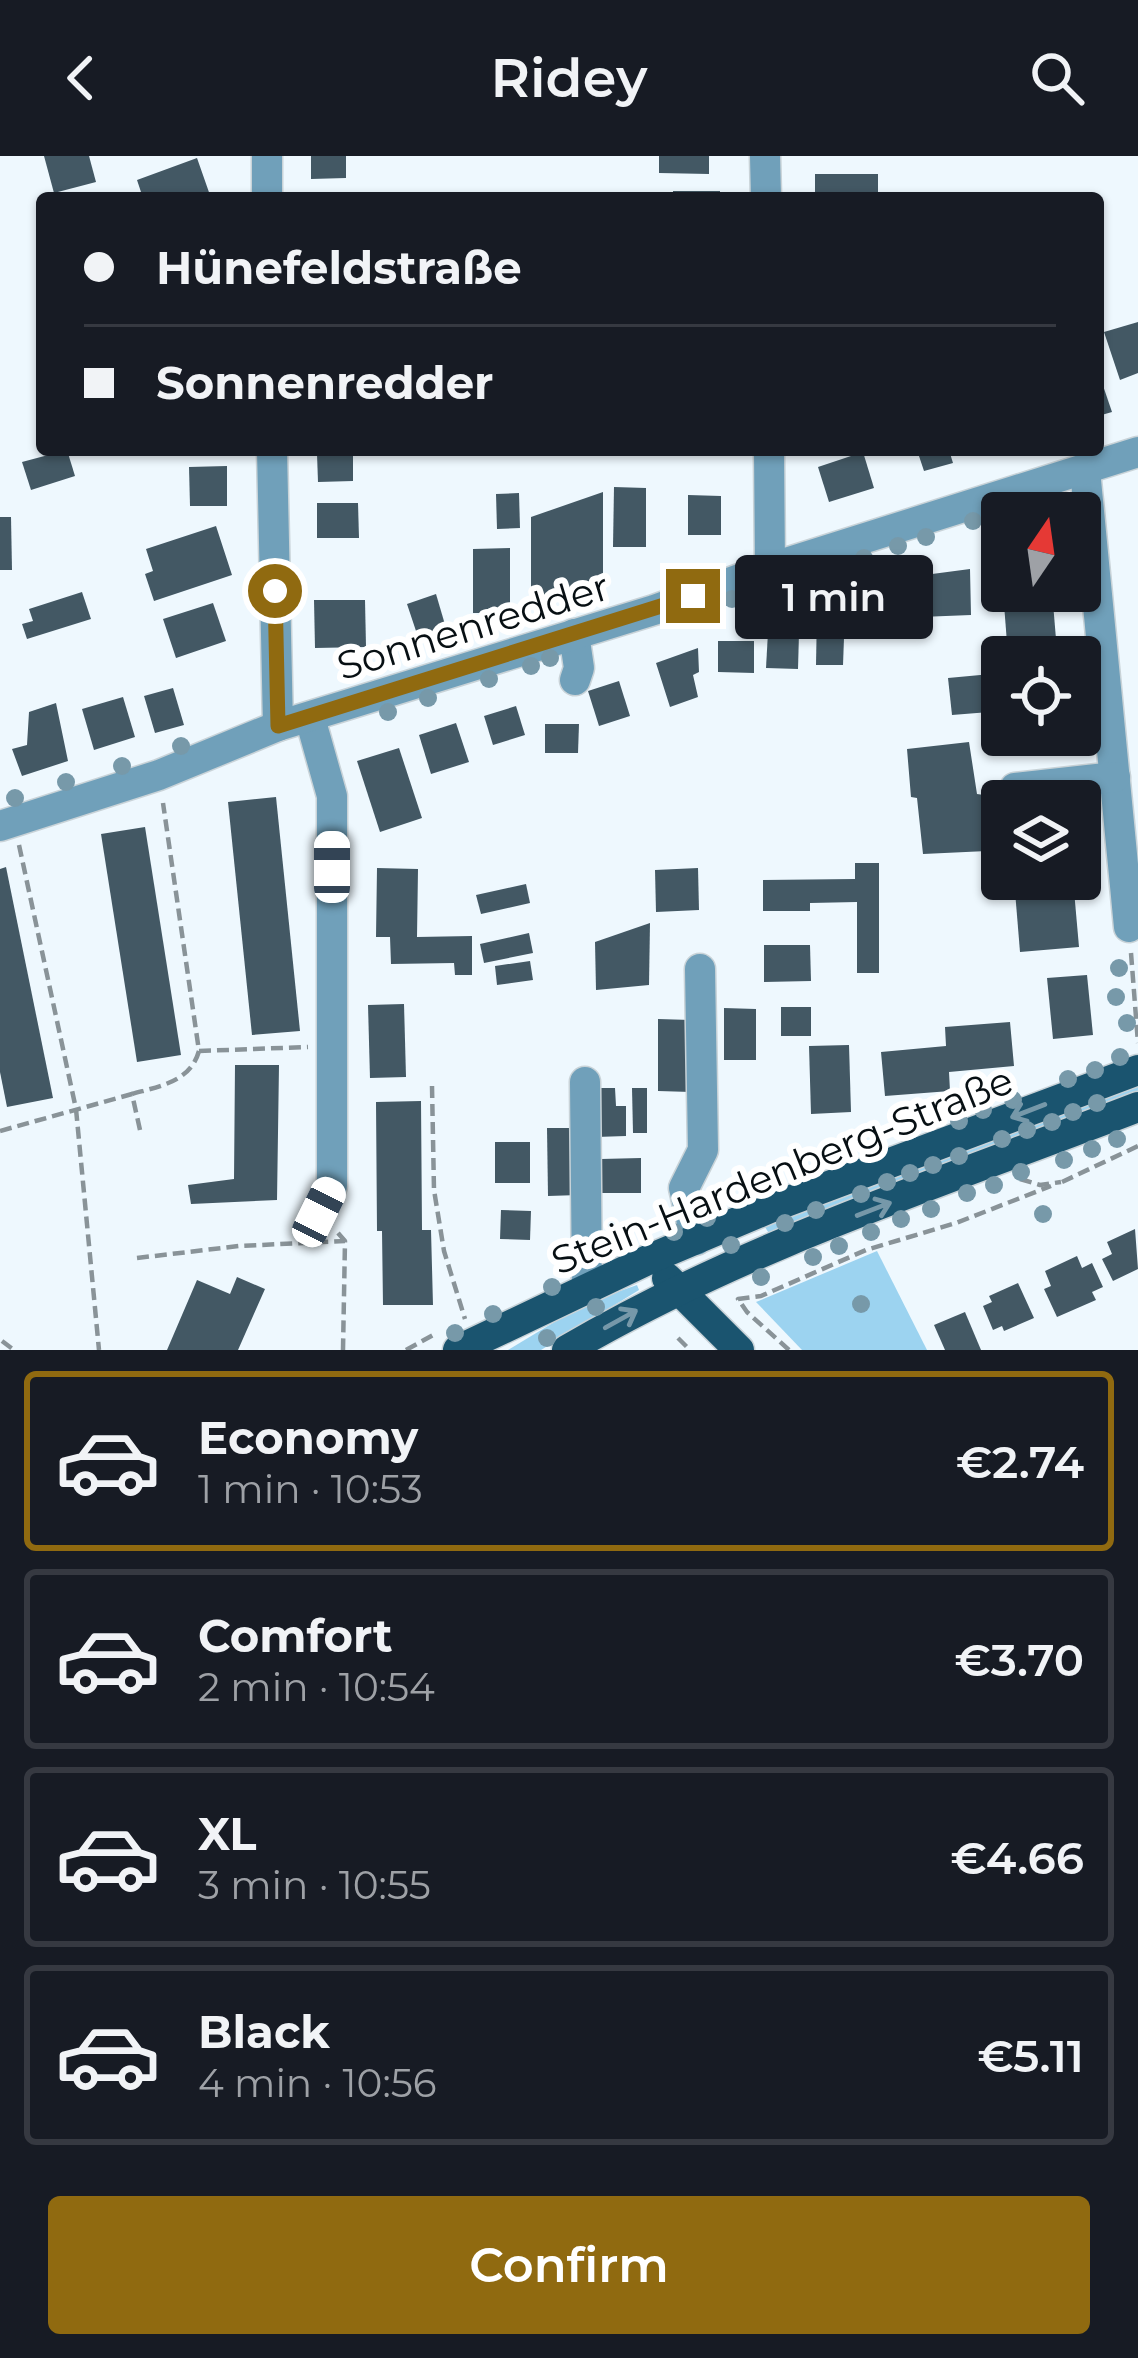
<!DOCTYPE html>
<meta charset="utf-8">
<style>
:root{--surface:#171b24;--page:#242831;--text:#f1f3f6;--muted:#9ea1a6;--line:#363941;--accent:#906a10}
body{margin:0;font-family:Montserrat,sans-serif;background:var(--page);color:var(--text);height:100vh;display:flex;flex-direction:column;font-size:45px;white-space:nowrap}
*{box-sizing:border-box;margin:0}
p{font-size:39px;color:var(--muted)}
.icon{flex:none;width:66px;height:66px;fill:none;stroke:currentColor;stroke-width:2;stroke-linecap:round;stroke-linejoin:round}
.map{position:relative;height:1194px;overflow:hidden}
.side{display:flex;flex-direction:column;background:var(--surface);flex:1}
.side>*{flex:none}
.hud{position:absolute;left:36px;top:36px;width:1068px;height:264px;border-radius:12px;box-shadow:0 3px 9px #0004;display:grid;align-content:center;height:264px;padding:0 48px;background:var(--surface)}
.needle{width:78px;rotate:13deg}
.fabs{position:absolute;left:981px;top:336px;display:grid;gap:24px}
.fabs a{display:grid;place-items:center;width:120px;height:120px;border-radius:12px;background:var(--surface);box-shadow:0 3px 9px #0004;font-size:60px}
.end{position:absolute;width:54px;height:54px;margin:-27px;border:15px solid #906a10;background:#fff;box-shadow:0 0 0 6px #fff}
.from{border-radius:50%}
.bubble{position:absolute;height:84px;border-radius:12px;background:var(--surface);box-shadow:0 3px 9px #0004;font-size:39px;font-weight:600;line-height:84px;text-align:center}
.car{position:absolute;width:36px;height:72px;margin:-36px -18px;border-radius:15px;box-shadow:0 0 9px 3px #0007;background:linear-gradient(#fff 24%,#345 0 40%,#fff 0 76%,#345 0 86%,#fff 0)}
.hud b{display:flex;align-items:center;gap:42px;height:114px;font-size:45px}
.hud b+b{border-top:3px solid var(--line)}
.hud i{width:30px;height:30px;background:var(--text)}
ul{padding:21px 0 0;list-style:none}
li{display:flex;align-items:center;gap:36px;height:180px;margin:0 24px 18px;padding:0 24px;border:6px solid var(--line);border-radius:12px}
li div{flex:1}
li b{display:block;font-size:45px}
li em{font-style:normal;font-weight:600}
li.active{border-color:var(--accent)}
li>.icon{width:108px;height:108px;stroke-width:1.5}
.primary-button{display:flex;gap:24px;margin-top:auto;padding:24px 48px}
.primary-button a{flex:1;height:138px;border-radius:12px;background:var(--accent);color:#fff;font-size:48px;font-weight:600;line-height:138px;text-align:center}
header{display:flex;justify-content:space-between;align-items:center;height:156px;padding:0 48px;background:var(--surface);font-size:54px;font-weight:600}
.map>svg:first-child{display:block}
.green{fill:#9cd3f0}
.building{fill:#435864}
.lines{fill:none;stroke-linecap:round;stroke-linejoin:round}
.minor-casing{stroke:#c9d3d8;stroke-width:33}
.major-casing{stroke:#c9d3d8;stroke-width:33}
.path{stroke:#899398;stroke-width:4.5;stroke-dasharray:12 6;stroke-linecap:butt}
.minor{stroke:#70a0ba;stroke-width:30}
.major{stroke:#1a546f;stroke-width:30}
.tree{fill:#7799a9}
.oneway{stroke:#7698a9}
.route{stroke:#906a10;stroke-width:15}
.labels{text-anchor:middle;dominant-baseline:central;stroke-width:12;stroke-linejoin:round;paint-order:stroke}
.street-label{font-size:39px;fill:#070f13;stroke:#fff}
</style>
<header><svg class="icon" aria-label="back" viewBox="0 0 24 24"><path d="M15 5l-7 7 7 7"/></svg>Ridey<svg class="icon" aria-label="search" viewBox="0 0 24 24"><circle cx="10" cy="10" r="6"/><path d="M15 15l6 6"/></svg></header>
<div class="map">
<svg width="1138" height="1194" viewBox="0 0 1138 1194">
<rect width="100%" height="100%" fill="#eef8fe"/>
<!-- green -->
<g class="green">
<polygon points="1138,927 1138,939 770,1079 765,1071"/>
<polygon points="877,1095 927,1194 802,1194 756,1146"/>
<polygon points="637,1129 639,1134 541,1194 508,1194 586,1147"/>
</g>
<!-- building -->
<g class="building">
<polygon points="44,0 89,0 96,26 54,37"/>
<polygon points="311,0 346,0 346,22 311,23"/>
<polygon points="659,0 709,0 709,18 659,17"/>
<polygon points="197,2 211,42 171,42 169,36 143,42 137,24"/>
<rect x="815" y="18" width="63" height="24"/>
<rect x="673" y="35" width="47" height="7"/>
<polygon points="1138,166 1138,217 1120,224 1104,176"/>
<polygon points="1098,215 1112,256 1098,260"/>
<polygon points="67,294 75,320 31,334 22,306"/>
<polygon points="917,294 949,294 953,307 924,315"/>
<polygon points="863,296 874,332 829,346 818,311"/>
<polygon points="353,297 353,325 318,326 317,298"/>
<polygon points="227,310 227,350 190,350 189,311"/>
<polygon points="614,331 646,332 646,391 613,391"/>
<polygon points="603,336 603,421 531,445 531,361"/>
<polygon points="519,337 520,372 497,373 496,338"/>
<polygon points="688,339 721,340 721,379 688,379"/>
<polygon points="317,347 358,347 359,382 317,382"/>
<polygon points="0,361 11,361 12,414 0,414"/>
<polygon points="216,370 232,419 154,445 145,418 153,415 146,393"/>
<polygon points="510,392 510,457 473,457 473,393"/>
<polygon points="970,413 971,459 870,463 870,431 892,431 893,426 918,426 917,420"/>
<polygon points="1003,435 1052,435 1056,483 1007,487"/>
<polygon points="82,436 91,463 27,483 22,468 33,465 29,453"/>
<polygon points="436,438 446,472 418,481 407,448"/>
<polygon points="314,444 365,444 366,491 315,492"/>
<polygon points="213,447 226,485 176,502 163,463"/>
<polygon points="817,455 845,455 843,509 816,509"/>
<polygon points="768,476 799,477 798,513 766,512"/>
<polygon points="718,485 754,485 754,517 718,516"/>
<polygon points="698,492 699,516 693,519 698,541 670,551 656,507"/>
<polygon points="1002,517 1002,555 952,559 948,522"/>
<polygon points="619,525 630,560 599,570 588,535"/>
<polygon points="173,532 184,569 155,577 144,540"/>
<polygon points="123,541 135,581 94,594 82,553"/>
<polygon points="56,547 68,605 22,620 12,593 27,589 29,556"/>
<polygon points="516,550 525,579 493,589 484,560"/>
<polygon points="456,567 469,606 431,618 419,579"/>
<polygon points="545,568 579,568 578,597 545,597"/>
<polygon points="969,586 977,638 984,639 987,695 923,698 917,642 911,641 907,593"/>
<polygon points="399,592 422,662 380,676 357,605"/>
<polygon points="276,641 300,875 252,879 228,646"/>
<polygon points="145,671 181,899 137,906 101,678"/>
<polygon points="855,707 879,707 879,817 857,817 857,746 810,747 810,755 763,755 763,724 855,723"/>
<polygon points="6,711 53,942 7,951 0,916 0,713"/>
<polygon points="377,712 418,713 417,781 472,780 472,819 455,819 454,807 391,808 390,781 376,781"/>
<polygon points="698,712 699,754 656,756 655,714"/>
<polygon points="1014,723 1073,723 1079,791 1020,796"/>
<polygon points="526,728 530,747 481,758 476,739"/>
<polygon points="650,767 649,829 596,834 595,786"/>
<polygon points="529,777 533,797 484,807 480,788"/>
<polygon points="764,789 810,789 811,825 764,826"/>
<polygon points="530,805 533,824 497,829 495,810"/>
<polygon points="1087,819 1093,879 1053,883 1047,822"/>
<polygon points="404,848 406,921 370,922 368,849"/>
<rect x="781" y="851" width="30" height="29"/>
<polygon points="724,852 756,853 756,904 724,904"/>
<polygon points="658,863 691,864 691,936 658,935"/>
<polygon points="1010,866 1014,910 949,916 950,935 885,940 881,896 946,890 945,871"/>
<polygon points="849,889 851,956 811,958 809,890"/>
<polygon points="235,909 279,909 277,1044 191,1048 188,1029 234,1023"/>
<polygon points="596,932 615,932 616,950 626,950 626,980 596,981"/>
<polygon points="632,932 647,932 647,977 633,977"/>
<polygon points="421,945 422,1074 431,1074 433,1149 383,1149 382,1075 377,1075 376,946"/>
<polygon points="547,972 579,972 579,1039 548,1040"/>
<rect x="495" y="986" width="35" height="41"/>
<polygon points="641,1002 641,1037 602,1037 601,1003"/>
<polygon points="501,1054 531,1055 530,1084 500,1083"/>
<polygon points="1135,1073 1138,1113 1113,1125 1102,1103 1112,1098 1107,1086"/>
<polygon points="1077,1100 1082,1112 1092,1107 1103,1131 1092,1136 1096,1144 1057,1161 1044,1133 1051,1130 1045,1115"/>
<polygon points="237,1121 265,1133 238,1194 167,1194 197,1124 230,1138"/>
<polygon points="1018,1127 1034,1162 1004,1175 1002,1170 993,1174 983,1150 992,1146 989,1140"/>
<polygon points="965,1156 981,1194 945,1194 934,1169"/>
</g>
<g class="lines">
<defs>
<g id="minor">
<polyline points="267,0 267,42"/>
<polyline points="765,0 766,42"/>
<polyline points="272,294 278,570"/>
<polyline points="769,294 770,412"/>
<polyline points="1085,314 1129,771"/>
<polyline points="574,478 579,512 575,524"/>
<polyline points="310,562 332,640 332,1030 319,1056"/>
<polyline points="1015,632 1115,621"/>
<polyline points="0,670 159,619 278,570 654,454 770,412 1138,296"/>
<polyline points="585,926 587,1133"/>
<polyline points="696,1084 684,1032 703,994 700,813"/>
</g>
<g id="major">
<polyline points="667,1122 739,1194"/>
<polyline points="458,1194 654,1101 770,1052 1138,914"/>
<path d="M567,1194C746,1089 946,1025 1138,951"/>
</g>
</defs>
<!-- minor casing -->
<use href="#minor" class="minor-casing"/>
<!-- major casing -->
<use href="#major" class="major-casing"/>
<!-- path -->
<g class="path">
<polyline points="19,689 76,953 99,1194"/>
<polyline points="1131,797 1138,887"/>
<polyline points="199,895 308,891"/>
<polyline points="432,930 434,1034 444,1095 465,1163"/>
<path d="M132,938C160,930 190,926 199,895L163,647"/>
<polyline points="0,975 132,938 140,974"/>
<polyline points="1020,1023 1040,1029 1061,1026"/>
<polyline points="1062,1026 1138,990"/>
<polyline points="338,1077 345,1085 343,1194"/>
<polyline points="137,1102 239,1090 345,1085"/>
<polyline points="678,1182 690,1194"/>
<polyline points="2,1185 14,1194"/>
<polyline points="406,1194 435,1178"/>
<polyline points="789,1194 747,1156 738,1143 761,1140 866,1094 956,1067 1051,1030"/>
</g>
<!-- minor -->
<use href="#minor" class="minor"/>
<!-- major -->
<use href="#major" class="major"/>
</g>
<!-- trees -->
<g class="tree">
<circle cx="973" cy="365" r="9"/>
<circle cx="926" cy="381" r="9"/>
<circle cx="898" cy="390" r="9"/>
<circle cx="864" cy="402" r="9"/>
<circle cx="802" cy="421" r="9"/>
<circle cx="772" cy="430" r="9"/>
<circle cx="732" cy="443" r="9"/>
<circle cx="688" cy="460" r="9"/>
<circle cx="550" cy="502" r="9"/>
<circle cx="531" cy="510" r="9"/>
<circle cx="489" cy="523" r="9"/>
<circle cx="428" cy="542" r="9"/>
<circle cx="388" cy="556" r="9"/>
<circle cx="181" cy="590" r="9"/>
<circle cx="122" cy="610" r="9"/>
<circle cx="66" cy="626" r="9"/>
<circle cx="15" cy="642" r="9"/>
<circle cx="1119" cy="812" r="9"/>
<circle cx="1116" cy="841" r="9"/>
<circle cx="1127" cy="867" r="9"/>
<circle cx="1120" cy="901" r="9"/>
<circle cx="1095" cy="914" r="9"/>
<circle cx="1068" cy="923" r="9"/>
<circle cx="1013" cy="944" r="9"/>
<circle cx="1097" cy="947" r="9"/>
<circle cx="983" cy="954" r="9"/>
<circle cx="1073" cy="956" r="9"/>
<circle cx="959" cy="965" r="9"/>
<circle cx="1052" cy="966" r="9"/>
<circle cx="1027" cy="974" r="9"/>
<circle cx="1002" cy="983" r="9"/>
<circle cx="1117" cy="983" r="9"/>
<circle cx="1092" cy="993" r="9"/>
<circle cx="959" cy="1000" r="9"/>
<circle cx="1064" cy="1004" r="9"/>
<circle cx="933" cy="1009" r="9"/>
<circle cx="1021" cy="1016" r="9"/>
<circle cx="910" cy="1017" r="9"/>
<circle cx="887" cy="1026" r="9"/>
<circle cx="994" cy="1029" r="9"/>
<circle cx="967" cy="1037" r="9"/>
<circle cx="861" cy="1038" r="9"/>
<circle cx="931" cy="1053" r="9"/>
<circle cx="816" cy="1054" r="9"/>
<circle cx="1043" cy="1058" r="9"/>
<circle cx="707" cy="1062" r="9"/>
<circle cx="901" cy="1063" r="9"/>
<circle cx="785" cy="1067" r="9"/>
<circle cx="674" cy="1076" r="9"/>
<circle cx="871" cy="1076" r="9"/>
<circle cx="731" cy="1089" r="9"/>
<circle cx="839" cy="1090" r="9"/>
<circle cx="813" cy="1101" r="9"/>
<circle cx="761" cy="1121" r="9"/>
<circle cx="552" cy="1131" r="9"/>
<circle cx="861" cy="1148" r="9"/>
<circle cx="596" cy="1151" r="9"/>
<circle cx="493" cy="1158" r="9"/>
<circle cx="455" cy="1177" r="9"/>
<circle cx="547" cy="1182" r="9"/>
</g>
<!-- one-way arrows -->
<defs><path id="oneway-shaft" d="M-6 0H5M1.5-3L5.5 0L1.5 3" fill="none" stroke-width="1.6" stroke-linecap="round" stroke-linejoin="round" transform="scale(3)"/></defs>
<g class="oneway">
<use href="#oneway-shaft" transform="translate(1028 955) rotate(159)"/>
<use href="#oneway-shaft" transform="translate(874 1053) rotate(-21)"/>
<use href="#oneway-shaft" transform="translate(621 1163) rotate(-29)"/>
</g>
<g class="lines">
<!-- route -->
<polyline class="route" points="275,435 278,570 693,440"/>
</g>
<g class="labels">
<!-- street labels -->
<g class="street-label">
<text transform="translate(473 470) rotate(-17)">Sonnenredder</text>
<text transform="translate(782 1014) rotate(-22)">Stein-Hardenberg-Straße</text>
</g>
</g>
</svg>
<div class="fabs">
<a><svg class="needle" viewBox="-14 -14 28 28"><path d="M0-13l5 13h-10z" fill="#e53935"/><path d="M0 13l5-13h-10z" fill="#9ea1a6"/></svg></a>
<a><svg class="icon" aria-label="locate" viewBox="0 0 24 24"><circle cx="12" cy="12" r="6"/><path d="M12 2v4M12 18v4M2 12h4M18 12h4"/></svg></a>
<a><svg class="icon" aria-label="layers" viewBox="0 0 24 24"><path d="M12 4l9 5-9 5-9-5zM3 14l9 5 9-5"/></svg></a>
</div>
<i class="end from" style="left:275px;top:435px"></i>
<i class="end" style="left:693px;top:440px"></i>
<div class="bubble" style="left:735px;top:399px;width:198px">1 min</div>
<i class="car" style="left:332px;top:711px;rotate:0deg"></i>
<i class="car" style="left:319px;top:1056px;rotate:26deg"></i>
<div class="hud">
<b><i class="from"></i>Hünefeldstraße</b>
<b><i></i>Sonnenredder</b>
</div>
</div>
<section class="side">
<ul>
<li class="active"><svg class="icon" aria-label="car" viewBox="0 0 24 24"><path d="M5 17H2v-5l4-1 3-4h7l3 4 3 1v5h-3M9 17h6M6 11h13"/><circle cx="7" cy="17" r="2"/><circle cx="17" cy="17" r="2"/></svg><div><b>Economy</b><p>1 min · 10:53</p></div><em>€2.74</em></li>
<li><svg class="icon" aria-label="car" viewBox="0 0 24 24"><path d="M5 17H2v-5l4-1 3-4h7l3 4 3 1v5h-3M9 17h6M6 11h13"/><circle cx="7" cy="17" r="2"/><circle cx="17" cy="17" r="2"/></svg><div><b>Comfort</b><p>2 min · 10:54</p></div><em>€3.70</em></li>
<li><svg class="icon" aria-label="car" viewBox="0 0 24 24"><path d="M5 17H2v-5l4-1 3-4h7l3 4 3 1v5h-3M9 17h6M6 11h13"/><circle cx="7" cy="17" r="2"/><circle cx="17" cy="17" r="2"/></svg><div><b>XL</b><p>3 min · 10:55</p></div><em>€4.66</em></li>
<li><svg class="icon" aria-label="car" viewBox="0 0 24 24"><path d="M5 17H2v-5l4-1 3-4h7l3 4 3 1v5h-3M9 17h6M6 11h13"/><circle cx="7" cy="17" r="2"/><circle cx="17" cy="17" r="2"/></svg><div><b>Black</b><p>4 min · 10:56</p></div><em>€5.11</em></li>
</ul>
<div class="primary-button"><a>Confirm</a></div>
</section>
